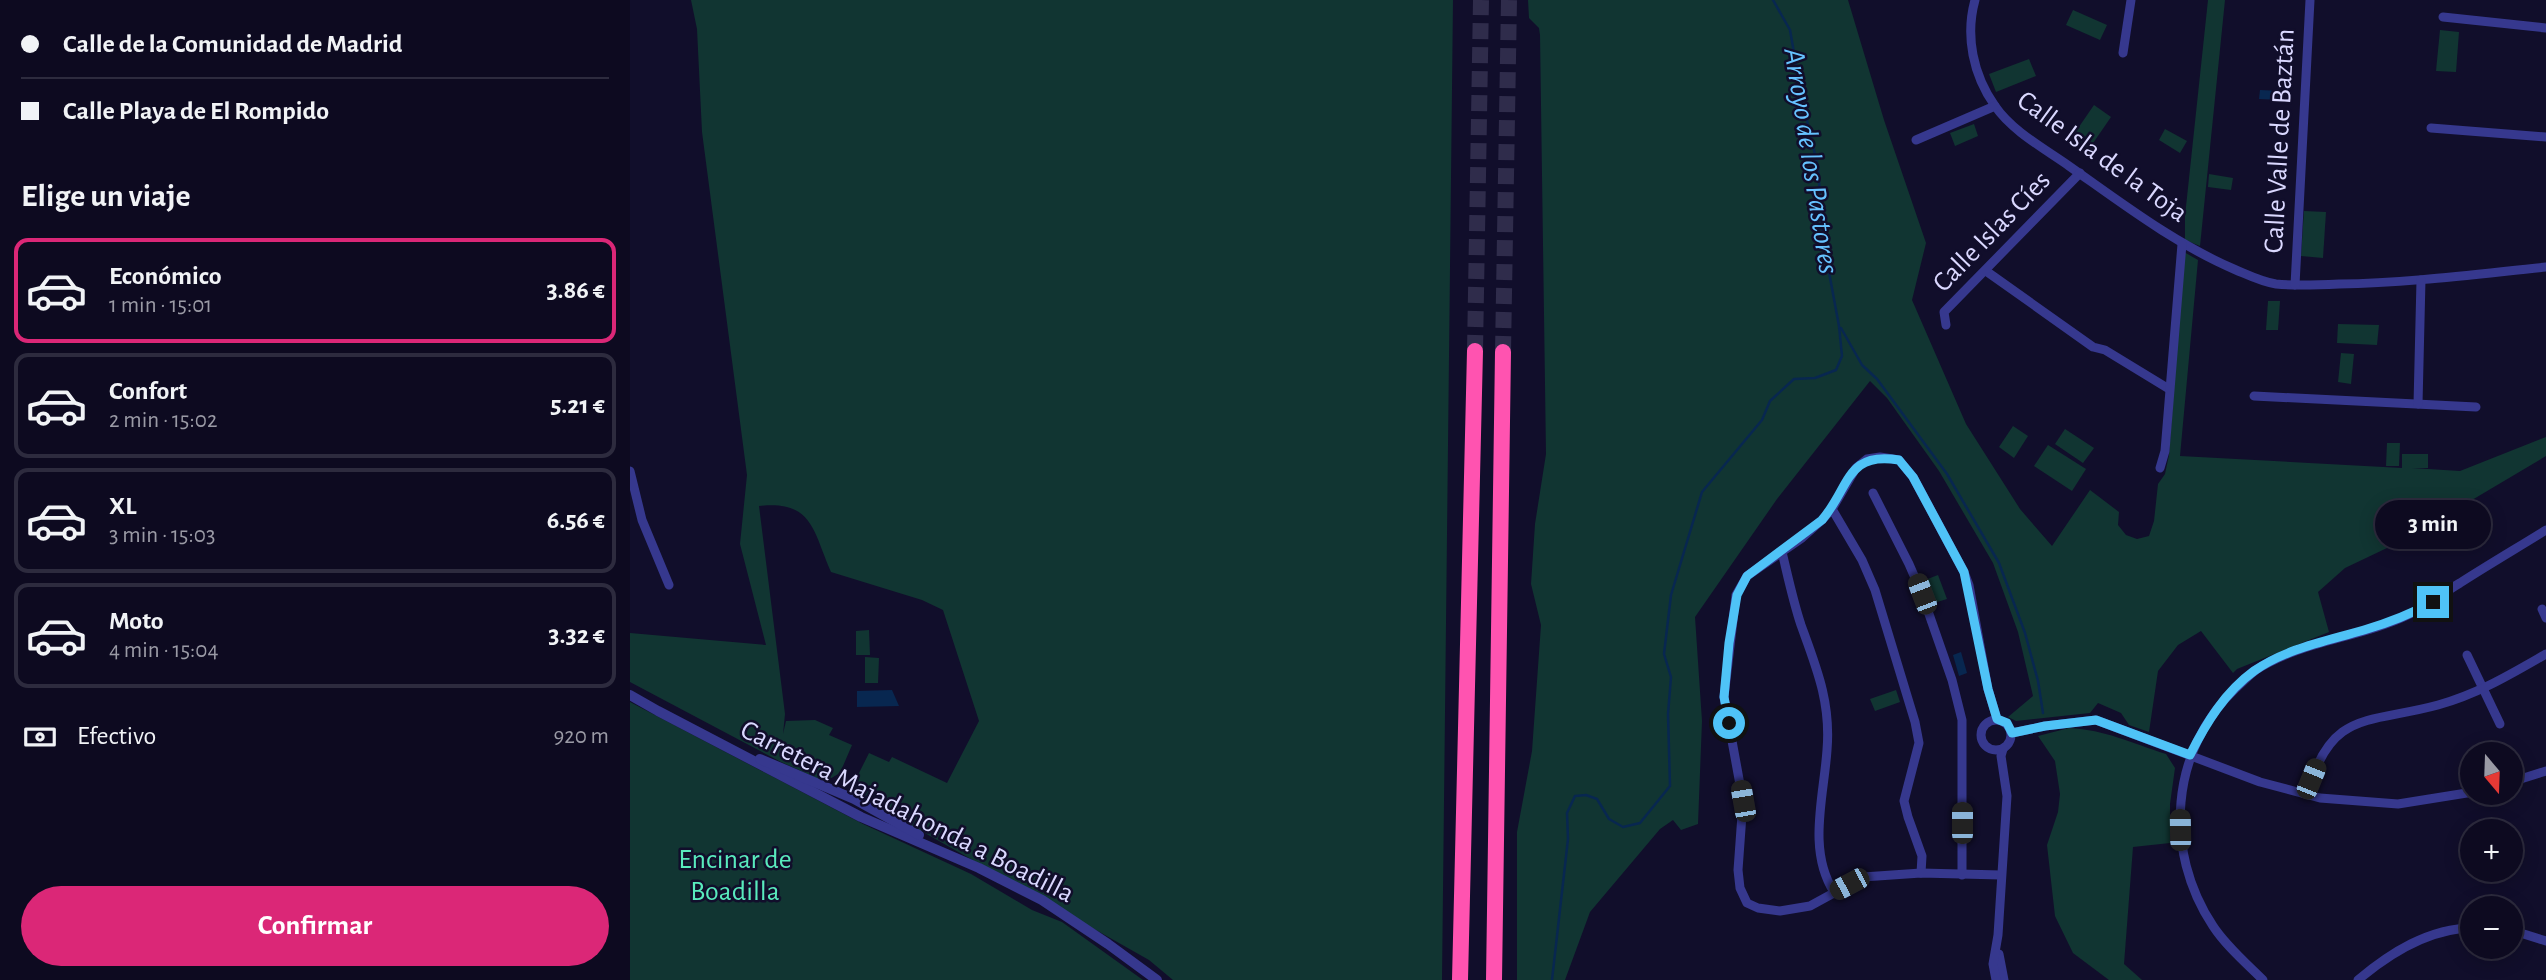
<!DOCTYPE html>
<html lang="es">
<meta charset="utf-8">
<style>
:root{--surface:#0d0a20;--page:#161329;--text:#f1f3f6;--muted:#9a9aa5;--line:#2d2b3e;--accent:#db2777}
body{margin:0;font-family:"Alegreya Sans",sans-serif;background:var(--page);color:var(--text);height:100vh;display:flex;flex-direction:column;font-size:26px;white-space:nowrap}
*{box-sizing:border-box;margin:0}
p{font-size:23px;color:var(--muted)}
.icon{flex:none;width:38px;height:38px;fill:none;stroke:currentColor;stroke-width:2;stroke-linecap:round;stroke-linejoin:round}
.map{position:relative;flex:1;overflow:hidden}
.drawer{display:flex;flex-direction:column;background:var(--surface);width:630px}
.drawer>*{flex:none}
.banner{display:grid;align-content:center;height:154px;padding:0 21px;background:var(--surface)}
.needle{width:46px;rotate:161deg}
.controls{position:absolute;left:1830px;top:742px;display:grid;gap:14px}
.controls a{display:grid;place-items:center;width:63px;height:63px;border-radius:50%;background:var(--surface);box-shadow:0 4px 18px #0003,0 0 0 2px var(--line);font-size:35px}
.end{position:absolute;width:32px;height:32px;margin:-16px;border:9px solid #4fc3f7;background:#111;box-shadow:0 0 0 4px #111}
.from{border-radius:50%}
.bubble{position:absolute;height:49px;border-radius:24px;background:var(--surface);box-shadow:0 4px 18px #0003,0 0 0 2px var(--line);font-size:23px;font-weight:600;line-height:49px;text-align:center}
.car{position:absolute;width:21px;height:42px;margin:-21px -10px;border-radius:9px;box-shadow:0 0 5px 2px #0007;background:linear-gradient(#222 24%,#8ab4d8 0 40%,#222 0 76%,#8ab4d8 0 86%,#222 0)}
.banner b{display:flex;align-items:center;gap:24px;height:66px;font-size:26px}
.banner b+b{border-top:2px solid var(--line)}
.banner i{width:18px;height:18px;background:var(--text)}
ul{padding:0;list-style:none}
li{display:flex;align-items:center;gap:21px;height:105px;margin:0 14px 10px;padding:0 7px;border:4px solid var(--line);border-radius:14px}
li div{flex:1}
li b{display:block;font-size:26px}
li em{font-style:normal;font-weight:600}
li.on{border-color:var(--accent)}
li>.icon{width:63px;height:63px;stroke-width:1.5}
h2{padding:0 21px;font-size:32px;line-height:84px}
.pay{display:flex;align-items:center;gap:18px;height:77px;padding:0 21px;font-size:26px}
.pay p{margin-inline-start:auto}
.cta{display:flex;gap:14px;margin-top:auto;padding:14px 21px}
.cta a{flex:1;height:80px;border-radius:42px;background:var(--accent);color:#fff;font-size:28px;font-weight:600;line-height:80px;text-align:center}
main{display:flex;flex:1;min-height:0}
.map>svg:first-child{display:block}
.green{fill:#113532}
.water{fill:#082750}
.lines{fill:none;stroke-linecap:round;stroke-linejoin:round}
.stream{stroke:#082750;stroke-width:2.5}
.motorway-tunnel{stroke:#2f2c4b;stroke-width:16;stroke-dasharray:16 8;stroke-linecap:butt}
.minor{stroke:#36388e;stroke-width:9}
.tertiary{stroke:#36388e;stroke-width:10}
.motorway{stroke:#ff53b0;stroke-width:16}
.route{stroke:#4fc3f7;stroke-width:9}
.labels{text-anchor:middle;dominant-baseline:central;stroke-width:5;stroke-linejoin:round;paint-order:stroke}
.street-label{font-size:28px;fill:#dad8ff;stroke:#110e2b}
.park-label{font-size:28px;fill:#59eabd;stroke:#110e2b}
.water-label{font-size:30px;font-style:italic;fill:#66c2ff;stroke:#110e2b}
</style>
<main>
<section class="drawer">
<div class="banner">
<b><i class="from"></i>Calle de la Comunidad de Madrid</b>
<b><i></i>Calle Playa de El Rompido</b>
</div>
<h2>Elige un viaje</h2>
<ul>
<li class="on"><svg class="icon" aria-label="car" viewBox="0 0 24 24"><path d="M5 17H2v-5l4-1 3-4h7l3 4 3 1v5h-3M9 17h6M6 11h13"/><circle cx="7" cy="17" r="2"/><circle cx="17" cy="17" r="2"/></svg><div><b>Económico</b><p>1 min · 15:01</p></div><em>3.86 €</em></li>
<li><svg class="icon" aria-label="car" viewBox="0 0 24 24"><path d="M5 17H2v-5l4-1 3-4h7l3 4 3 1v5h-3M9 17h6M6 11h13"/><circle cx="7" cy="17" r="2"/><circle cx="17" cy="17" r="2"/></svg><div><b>Confort</b><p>2 min · 15:02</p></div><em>5.21 €</em></li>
<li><svg class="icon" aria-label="car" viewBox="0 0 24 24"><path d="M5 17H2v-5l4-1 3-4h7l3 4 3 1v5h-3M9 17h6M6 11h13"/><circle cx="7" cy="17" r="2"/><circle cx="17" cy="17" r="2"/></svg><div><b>XL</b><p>3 min · 15:03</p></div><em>6.56 €</em></li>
<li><svg class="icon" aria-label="car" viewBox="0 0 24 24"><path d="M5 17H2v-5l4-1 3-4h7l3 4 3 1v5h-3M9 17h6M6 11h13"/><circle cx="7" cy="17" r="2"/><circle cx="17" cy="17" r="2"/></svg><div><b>Moto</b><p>4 min · 15:04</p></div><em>3.32 €</em></li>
</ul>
<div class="pay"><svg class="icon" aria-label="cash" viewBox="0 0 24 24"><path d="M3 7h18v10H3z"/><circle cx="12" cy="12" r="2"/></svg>Efectivo<p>920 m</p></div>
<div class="cta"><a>Confirmar</a></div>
</section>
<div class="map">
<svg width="1916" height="980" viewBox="0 0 1916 980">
<rect width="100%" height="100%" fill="#110e2b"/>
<!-- green -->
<g class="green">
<path d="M61,0H823L812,980H543L519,960L293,832L236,802L225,789V781L239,753L259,762L262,757L317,783L349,721L313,610L292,600L201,572C183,531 183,500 129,506L155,714L153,734L156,721L185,720L203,728L199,735L222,745L210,773L198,780L189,779L151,762L0,682V633L136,645L110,544L117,475L72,132L67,29Z"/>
<polygon points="898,0 1218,0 1254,120 1296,243 1282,300 1336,424 1390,509 1422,546 1460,490 1489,512 1488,525 1496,535 1507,539 1519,536 1524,521 1528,484 1535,474 1539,455 1554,252 1568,260 1550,456 1772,468 1772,454 1798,454 1798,468 1782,468 1830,471 1916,437 1916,456 1778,538 1715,568 1688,592 1699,632 1607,669 1603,673 1571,631 1548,645 1528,671 1519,732 1499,725 1491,713 1468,703 1460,713 1386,721 1378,717 1403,696 1388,632 1363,563 1309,471 1257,398 1240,381 1147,499 1065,617 1072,721 1068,824 1051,830 1043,820 1030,829 960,912 935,980 887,980 887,832 902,751 911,625 901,584 905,524 916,454 910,35 909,28 899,18"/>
<polygon points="1578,0 1595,0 1570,246 1555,240 1555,216"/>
<polygon points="1443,10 1477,25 1470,40 1436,25"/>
<polygon points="1810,30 1829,32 1826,72 1806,71"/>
<polygon points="1399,59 1406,76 1366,92 1359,74"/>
<polygon points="1464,105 1481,117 1459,149 1442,137"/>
<polygon points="1344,124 1348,136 1325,146 1320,133"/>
<polygon points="1535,129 1557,141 1550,153 1529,140"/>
<polygon points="1579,174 1603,178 1601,190 1578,187"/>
<polygon points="1674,211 1696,212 1693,258 1671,256"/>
<polygon points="1638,301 1650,301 1648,330 1636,330"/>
<polygon points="1708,324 1749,325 1747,345 1707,343"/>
<polygon points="1711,353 1724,354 1721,384 1708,382"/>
<polygon points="1383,426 1398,436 1384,458 1369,447"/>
<polygon points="1435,429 1464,448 1453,463 1425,444"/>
<polygon points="1757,443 1770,443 1769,466 1756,466"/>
<polygon points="1418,445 1456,469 1442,491 1404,466"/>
<polygon points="1308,575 1317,599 1304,603 1295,580"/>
<polygon points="239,630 240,655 226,655 226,631"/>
<polygon points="235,657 249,658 248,683 235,683"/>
<polygon points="1266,690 1270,702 1245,711 1240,699"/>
<polygon points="0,702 233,824 341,874 402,910 432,922 513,980 0,980"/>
<path d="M1439,728C1476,730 1501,743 1536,754L1545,768L1540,804V843L1503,847L1494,964L1512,980H1479L1443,953L1425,916L1417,845L1428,812L1430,794L1425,761L1408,736Z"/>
</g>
<!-- water -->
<g class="water">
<polygon points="1630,90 1651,91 1651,100 1629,99"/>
<polygon points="1331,652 1337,673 1329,676 1323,655"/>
<polygon points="262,690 269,706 227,707 227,691"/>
</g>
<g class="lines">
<!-- stream -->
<g class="stream">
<polyline points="1211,328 1232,365 1247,379 1317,474 1369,563 1395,633 1408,681 1413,713"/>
<polyline points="922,980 938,839 937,813 945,796 956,795 967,799 979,819 993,827 1010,823 1040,786 1038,714 1041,677 1034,654 1041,595 1072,492 1132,420 1140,401 1164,379 1185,378 1206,370 1212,356 1209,326 1193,240 1188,167 1173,104 1160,30 1143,0"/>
</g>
<!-- motorway-tunnel -->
<g class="motorway-tunnel">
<polyline points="845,351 851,0"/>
<polyline points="873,352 879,0"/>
</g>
<!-- minor -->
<g class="minor">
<path d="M1345,0C1335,36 1343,75 1365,106C1382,131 1415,149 1439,166C1493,204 1545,244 1606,270C1618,275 1632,282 1646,284C1667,286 1688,285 1709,284C1779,283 1847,274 1916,267"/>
<polyline points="1813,17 1916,28"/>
<polyline points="1493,53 1501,0"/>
<polyline points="1801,128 1916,137"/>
<polyline points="1286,140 1365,106"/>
<polyline points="1356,271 1463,347 1475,350 1539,389"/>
<polyline points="1665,285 1680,0"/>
<polyline points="1316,325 1314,312 1450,173"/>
<polyline points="1624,396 1846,407"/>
<polyline points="1788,404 1791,280"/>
<polyline points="1530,468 1535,451 1552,244"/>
<polyline points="0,471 12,520 39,585"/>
<polyline points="1243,493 1279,564 1292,594 1322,680 1332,720 1332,875"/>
<polyline points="1202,509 1232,560 1245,590 1285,722 1289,743 1274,801 1278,817 1292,856 1291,873"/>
<path d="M1152,552C1158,577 1163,601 1171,625C1187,669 1201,703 1197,750C1194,796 1177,850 1204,892"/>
<polyline points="1912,609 1916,618"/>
<polyline points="1837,655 1870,724"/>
<polyline points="1367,719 1358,689 1339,585 1334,572 1283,477 1269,460 1250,457 1237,459 1226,468 1202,509 1192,520 1172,538 1117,576 1106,595 1094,697 1113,801 1108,870 1110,888 1117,903 1128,908 1150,911 1180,906 1233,877 1291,873 1371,875"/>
<circle cx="1366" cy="735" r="15"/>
<polyline points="1382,733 1415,726 1466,720 1630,782 1690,798 1768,804 1843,792"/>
<polyline points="1881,782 1916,771"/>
<path d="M1677,794C1701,709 1738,724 1808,705C1848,694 1881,674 1916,654"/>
<polyline points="1881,930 1916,941"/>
<polyline points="1369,954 1374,980"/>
<polyline points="1366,980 1363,964 1368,935 1377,796 1371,756 1373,749"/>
<path d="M1633,980C1616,963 1596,946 1583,926C1533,851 1540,750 1606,688C1613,682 1619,675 1626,670C1673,640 1731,638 1780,614C1798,605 1813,593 1830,583C1858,565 1887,548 1916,530"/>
<path d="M1728,980C1760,953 1799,928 1843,928"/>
</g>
<!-- tertiary -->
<g class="tertiary">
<polyline points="0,695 28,711 231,817 349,868 412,900 478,944 527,980"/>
<polyline points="130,759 224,799 289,835"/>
</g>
<!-- motorway -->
<g class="motorway">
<polyline points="830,980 845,351"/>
<polyline points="864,980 873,352"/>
</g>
</g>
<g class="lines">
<!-- route -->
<path class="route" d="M1099,723L1094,697L1099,643L1107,595L1117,576L1192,520C1220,487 1216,451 1269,460L1283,477L1334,572L1358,689L1367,719L1377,723L1382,733L1415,726L1466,720L1560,755C1576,723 1595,692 1624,671C1657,648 1697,641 1734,630C1758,623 1781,614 1803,602"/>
</g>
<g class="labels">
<!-- street labels -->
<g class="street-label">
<text transform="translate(1650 141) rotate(-87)">Calle Valle de Baztán</text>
<text transform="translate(1472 157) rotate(36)">Calle Isla de la Toja</text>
<text transform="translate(1362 232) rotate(-46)">Calle Islas Cíes</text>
<text transform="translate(277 812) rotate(27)">Carretera Majadahonda a Boadilla</text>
</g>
<!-- park labels -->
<g class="park-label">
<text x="105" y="860">Encinar de<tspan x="105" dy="32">Boadilla</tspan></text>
</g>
<!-- water labels -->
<g class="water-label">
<text transform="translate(1181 161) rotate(81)">Arroyo de los Pastores</text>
</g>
</g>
</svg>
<div class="controls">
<a><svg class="needle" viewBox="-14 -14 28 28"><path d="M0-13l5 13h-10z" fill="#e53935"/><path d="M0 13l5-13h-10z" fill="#9a9aa5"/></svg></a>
<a>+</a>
<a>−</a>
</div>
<i class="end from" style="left:1099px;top:723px"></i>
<i class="end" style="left:1803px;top:602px"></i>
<div class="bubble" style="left:1745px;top:500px;width:116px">3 min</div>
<i class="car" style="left:1292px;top:594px;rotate:339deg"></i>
<i class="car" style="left:1681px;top:779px;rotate:22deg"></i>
<i class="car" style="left:1113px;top:801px;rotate:350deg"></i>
<i class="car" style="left:1332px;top:823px;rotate:0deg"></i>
<i class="car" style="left:1550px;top:830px;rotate:359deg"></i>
<i class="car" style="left:1219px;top:884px;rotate:242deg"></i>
</div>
</main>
